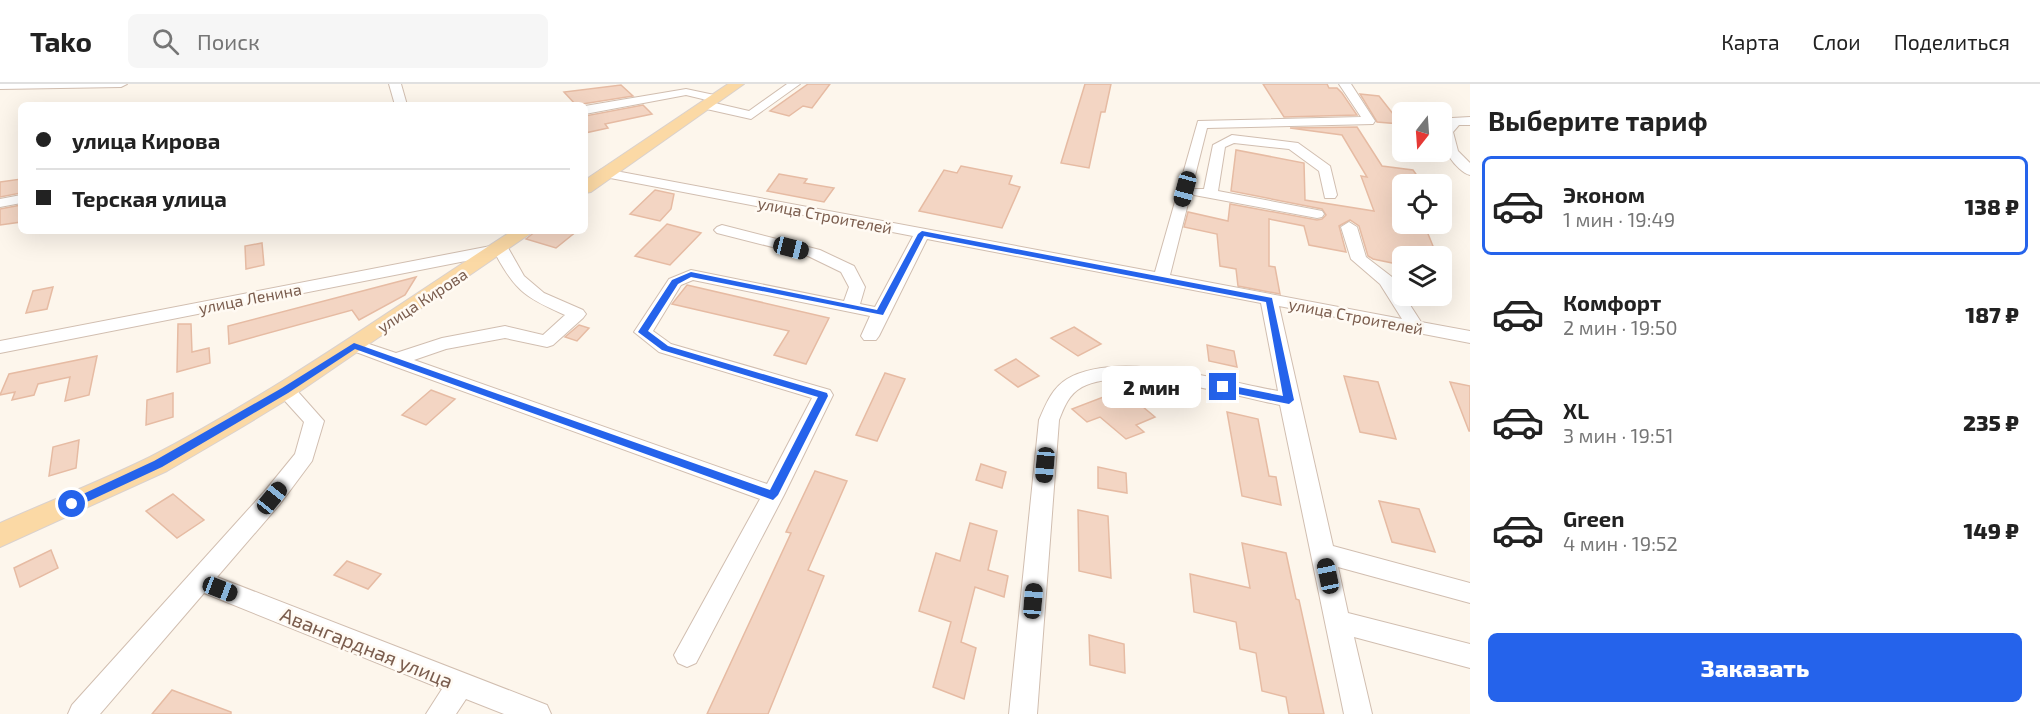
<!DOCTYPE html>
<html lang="ru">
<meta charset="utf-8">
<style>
:root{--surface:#fff;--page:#f6f6f6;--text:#222;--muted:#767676;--line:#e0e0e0;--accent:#2563eb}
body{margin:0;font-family:"Exo 2",sans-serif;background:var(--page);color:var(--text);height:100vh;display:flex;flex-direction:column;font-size:22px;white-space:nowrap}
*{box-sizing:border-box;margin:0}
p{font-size:20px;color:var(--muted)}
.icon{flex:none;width:33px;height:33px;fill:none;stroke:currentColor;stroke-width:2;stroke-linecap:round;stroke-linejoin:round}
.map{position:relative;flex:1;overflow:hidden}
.side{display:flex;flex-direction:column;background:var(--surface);width:570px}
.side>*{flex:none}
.top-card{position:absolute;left:18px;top:18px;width:570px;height:132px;border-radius:9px;box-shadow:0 6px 24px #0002;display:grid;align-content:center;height:132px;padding:0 18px;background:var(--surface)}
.needle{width:39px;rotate:197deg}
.buttons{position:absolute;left:1392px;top:18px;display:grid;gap:12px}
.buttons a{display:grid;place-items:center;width:60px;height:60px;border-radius:9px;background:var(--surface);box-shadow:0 6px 24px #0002;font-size:30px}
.end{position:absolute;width:27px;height:27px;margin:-14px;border:8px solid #2563eb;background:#fff;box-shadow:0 0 0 3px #fff}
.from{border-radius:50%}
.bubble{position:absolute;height:42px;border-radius:9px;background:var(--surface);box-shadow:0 6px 24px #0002;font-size:20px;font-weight:800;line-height:42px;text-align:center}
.car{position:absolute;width:18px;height:36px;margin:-18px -9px;border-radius:8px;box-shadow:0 0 4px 2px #0007;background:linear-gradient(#222 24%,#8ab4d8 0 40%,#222 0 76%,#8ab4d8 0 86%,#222 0)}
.top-card b{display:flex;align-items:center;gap:21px;height:57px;font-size:22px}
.top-card b+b{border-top:2px solid var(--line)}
.top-card i{width:15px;height:15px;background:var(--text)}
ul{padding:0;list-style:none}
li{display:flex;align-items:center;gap:18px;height:99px;margin:0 12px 9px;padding:0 6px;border:3px solid transparent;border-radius:9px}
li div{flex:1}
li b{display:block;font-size:22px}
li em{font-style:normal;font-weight:800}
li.selected{border-color:var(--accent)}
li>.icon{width:54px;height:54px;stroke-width:1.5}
h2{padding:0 18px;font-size:27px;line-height:72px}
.action{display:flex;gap:12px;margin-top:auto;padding:12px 18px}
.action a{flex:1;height:69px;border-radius:9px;background:var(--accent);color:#fff;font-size:24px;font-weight:800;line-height:69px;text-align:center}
header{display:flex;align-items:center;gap:36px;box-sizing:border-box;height:84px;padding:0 30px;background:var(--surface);border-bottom:2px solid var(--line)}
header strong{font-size:28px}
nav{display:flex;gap:33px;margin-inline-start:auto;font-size:21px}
.search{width:420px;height:54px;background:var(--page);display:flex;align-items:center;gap:15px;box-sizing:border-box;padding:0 21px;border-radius:9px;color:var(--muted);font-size:22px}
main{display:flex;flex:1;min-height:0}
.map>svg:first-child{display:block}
.building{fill:#f3d5c3;stroke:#e6bba3;stroke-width:1.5}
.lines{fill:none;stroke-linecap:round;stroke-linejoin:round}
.minor-casing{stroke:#d1beb0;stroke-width:2}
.major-casing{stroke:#dad1cd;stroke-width:2}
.minor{fill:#fff;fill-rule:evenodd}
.major{fill:#fbd9a5;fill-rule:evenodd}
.route{fill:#2563eb}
.labels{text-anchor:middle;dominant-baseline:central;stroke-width:5;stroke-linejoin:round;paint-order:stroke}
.street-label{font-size:16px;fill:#7a5c4d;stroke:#fffaf3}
.near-street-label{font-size:20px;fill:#7a5c4d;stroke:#fffaf3}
</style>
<header>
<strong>Tako</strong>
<div class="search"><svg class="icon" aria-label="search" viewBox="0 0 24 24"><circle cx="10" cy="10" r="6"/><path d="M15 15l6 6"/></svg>Поиск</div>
<nav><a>Карта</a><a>Слои</a><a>Поделиться</a></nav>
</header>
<main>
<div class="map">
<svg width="1470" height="630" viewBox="0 0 1470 630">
<rect width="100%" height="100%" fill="#fdf6ec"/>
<!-- building -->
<g class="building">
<polygon points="808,0 830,0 812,24 803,22 789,32 770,27"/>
<polygon points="1085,0 1111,0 1105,28 1101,28 1089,84 1061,79"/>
<polygon points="1263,0 1327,0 1329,4 1337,4 1342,9 1357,31 1284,33"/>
<polygon points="621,1 633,12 576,21 564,8"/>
<polygon points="1360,10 1379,12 1401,40 1377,38"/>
<polygon points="643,21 652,30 605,40 608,44 585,49 585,32"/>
<polygon points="1357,43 1382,82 1413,86 1423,100 1402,100 1402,140 1424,140 1437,172 1402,172 1402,181 1373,175 1368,172 1359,142 1350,136 1339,142 1346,168 1309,161 1304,142 1269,135 1269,182 1275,183 1280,210 1238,202 1236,185 1220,182 1217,150 1184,143 1188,128 1228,137 1230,120 1317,136 1322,135 1326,131 1322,125 1231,107 1236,66 1304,79 1305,116 1374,127 1361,92 1367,93 1342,51 1290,44"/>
<polygon points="961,82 1012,92 1009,100 1020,103 1002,144 919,127 944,86 957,89"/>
<polygon points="779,90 807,95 804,99 834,104 824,118 767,107"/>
<polygon points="21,95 21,109 0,113 0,98"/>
<polygon points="655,106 674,110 671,125 660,137 630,130"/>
<polygon points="21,121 21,138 0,141 0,125"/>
<polygon points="667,140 701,149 670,181 635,172"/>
<polygon points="536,147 577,147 556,164 526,155"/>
<polygon points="262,159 264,181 246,185 245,162"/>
<polygon points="416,193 405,211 359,236 352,226 229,260 228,242"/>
<polygon points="687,201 829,234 806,280 774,271 789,247 672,220"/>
<polygon points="53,203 47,225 26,229 33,207"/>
<polygon points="178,240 191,240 192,268 209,264 210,279 177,288"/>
<polygon points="579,241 589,244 577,257 565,253"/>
<polygon points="1074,243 1101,260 1078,272 1051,254"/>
<polygon points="1207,261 1234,267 1237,283 1209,277"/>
<polygon points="97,272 89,311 65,317 70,293 38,300 34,311 12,316 15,308 0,311 9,290"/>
<polygon points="1016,275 1039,292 1018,303 995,286"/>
<polygon points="885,289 905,295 877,357 856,351"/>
<polygon points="1344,292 1378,298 1396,355 1360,348"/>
<polygon points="1450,298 1470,302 1470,347 1469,347"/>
<polygon points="431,306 455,315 426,341 402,331"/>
<polygon points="173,309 173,333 146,341 147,316"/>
<polygon points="1111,310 1127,323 1137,318 1155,333 1136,341 1144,348 1126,355 1100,333 1087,338 1072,325"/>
<polygon points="1227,328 1258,335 1269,392 1276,393 1281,421 1242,412"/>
<polygon points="79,356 76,384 49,392 53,363"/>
<polygon points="981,380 1006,388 1002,404 976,396"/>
<polygon points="1098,383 1126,389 1127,409 1098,404"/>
<polygon points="815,387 847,397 808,486 824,492 768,630 707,630 791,449 786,448"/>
<polygon points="173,410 204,436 177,454 146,427"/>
<polygon points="1379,417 1419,425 1435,468 1392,458"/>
<polygon points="1078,426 1108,432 1111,494 1079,487"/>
<polygon points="970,439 997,447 988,486 1008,492 1004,513 975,503 961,558 976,564 964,615 933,603 951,538 919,527 936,469 960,477"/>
<polygon points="1242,459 1286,469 1296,515 1299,516 1324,630 1289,630 1286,613 1262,607 1256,569 1240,565 1236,538 1194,528 1190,490 1250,504"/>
<polygon points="51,466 58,484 20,503 14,484"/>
<polygon points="347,477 381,490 368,505 334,491"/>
<polygon points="1089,551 1124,560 1125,589 1090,581"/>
<polygon points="172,606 231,628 231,630 152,630"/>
</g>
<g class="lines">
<defs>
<g id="minor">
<polygon points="0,0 127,0 121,3 0,5"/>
<polygon points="389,0 401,0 407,21 395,21"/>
<polygon points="787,0 800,0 751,35 702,24 700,21 706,17 749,27"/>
<path d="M1339,0H1351L1375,37L1373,40L1207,44L1170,191L1402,235L1380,200L1351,175L1341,143L1349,138L1357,143L1366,173L1392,193L1421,238L1470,247V259L1279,222L1333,462L1470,499V519L1338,483L1348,529L1470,560V584L1354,553L1372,630H1344L1280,321C1231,311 1127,280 1082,303C1069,310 1064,323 1059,336L1037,630H1009L1039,336C1046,320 1052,304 1067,295C1118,265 1222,297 1278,307L1261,219L927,155L879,252L876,256H864L861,252L870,232L693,196L681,201L653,247L671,260L830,306L833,311L784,411L696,579L687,583L678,579L674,571L760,415L388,280L348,265L345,261L348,257L354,255L396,269L442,254L505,242L543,251L565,231C527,214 516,208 496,171L0,269V257L501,160L507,162L524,192L544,209L583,226L586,230L583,234L553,261L547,263L505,254L446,265L414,276L767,400L812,314L659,268L634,248L669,195L691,186L844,217L849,203L841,188L808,172L717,149L714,146L717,143L722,141L820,166L854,182L865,203L860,220L875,223L913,152L605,93L598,89L600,86L605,85L1155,188L1198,37L1361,33Z"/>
<polygon points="686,5 719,12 721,14 715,18 686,11 585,30 585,22"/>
<path d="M1470,33V41H1459L1453,48L1458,67L1470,79V91C1457,88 1436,59 1442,45C1444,42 1449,38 1452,34Z"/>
<polygon points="1232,51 1298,59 1330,82 1337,111 1335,114 1325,114 1319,87 1289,65 1234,59 1225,63 1218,107 1317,126 1322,127 1324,130 1322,133 1317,134 1194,111 1192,108 1194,105 1204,105 1213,61"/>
<polygon points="21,111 21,119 0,123 0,115"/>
<polygon points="285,300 292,301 324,337 312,377 280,420 217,493 547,621 551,630 504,630 466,615 456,630 426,630 442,605 204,509 100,630 68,630 72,621 264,408 295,370 304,338 275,306 278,301"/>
</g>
<g id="major">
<polygon points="728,0 744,0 591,108 585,109 585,96"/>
<path d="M512,147H534L293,312L237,346L167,387L0,463V439C50,417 101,397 150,373C276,308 393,224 512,147Z"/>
</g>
</defs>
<!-- minor casing -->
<use href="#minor" class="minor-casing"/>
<!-- major casing -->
<use href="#major" class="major-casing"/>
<!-- minor -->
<use href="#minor" class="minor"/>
<!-- major -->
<use href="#major" class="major"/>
</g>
<!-- route -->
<polygon class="route" points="922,147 1272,214 1294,316 1289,320 1223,307 1219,303 1223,300 1283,312 1266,218 924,152 883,231 691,193 678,200 648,247 668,262 827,309 828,312 778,411 773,416 355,265 288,309 162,383 76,423 68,423 67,420 68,417 154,377 282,304 354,259 770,406 818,313 662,266 638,248 672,196 691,188 877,226 918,150"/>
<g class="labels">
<!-- street labels -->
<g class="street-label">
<text transform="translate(825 131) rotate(11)">улица Строителей</text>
<text transform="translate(250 214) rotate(-11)">улица Ленина</text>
<text transform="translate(422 216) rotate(-33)">улица Кирова</text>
<text transform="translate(1356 232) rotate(11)">улица Строителей</text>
</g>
<!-- near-street labels -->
<g class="near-street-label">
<text transform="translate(367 563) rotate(22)">Авангардная улица</text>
</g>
</g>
</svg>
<div class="buttons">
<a><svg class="needle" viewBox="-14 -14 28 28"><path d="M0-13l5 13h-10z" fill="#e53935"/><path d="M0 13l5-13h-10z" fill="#767676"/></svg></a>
<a><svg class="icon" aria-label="locate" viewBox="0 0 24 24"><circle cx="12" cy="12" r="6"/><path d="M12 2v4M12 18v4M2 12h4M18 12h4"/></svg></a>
<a><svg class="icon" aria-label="layers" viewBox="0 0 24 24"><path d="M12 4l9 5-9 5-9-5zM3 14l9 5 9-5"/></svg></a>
</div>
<i class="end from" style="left:72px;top:420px"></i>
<i class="end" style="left:1223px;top:303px"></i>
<div class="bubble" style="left:1102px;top:282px;width:99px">2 мин</div>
<i class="car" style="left:1185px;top:105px;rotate:195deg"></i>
<i class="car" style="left:791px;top:164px;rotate:104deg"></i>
<i class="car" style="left:1045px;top:381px;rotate:185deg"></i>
<i class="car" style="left:272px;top:414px;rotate:39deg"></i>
<i class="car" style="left:1328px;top:492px;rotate:348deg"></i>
<i class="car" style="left:220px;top:505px;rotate:111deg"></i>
<i class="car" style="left:1033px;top:517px;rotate:5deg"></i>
<div class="top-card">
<b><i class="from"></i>улица Кирова</b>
<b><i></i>Терская улица</b>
</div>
</div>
<section class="side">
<h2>Выберите тариф</h2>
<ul>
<li class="selected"><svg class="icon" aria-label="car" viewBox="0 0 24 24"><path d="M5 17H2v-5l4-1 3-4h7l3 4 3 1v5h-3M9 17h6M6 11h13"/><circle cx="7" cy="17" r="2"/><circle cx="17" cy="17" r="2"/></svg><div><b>Эконом</b><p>1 мин · 19:49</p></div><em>138 ₽</em></li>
<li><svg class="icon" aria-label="car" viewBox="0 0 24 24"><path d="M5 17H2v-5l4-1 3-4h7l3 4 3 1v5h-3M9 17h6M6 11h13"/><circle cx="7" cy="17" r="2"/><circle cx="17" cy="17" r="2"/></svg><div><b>Комфорт</b><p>2 мин · 19:50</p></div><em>187 ₽</em></li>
<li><svg class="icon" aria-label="car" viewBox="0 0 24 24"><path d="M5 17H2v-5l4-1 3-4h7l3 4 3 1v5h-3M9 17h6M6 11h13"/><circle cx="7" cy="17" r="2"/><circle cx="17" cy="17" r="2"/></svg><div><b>XL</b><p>3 мин · 19:51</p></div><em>235 ₽</em></li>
<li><svg class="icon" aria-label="car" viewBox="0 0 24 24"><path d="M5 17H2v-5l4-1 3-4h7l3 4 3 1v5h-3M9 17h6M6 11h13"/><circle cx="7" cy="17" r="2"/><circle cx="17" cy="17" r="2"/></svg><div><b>Green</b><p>4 мин · 19:52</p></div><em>149 ₽</em></li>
</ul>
<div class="action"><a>Заказать</a></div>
</section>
</main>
